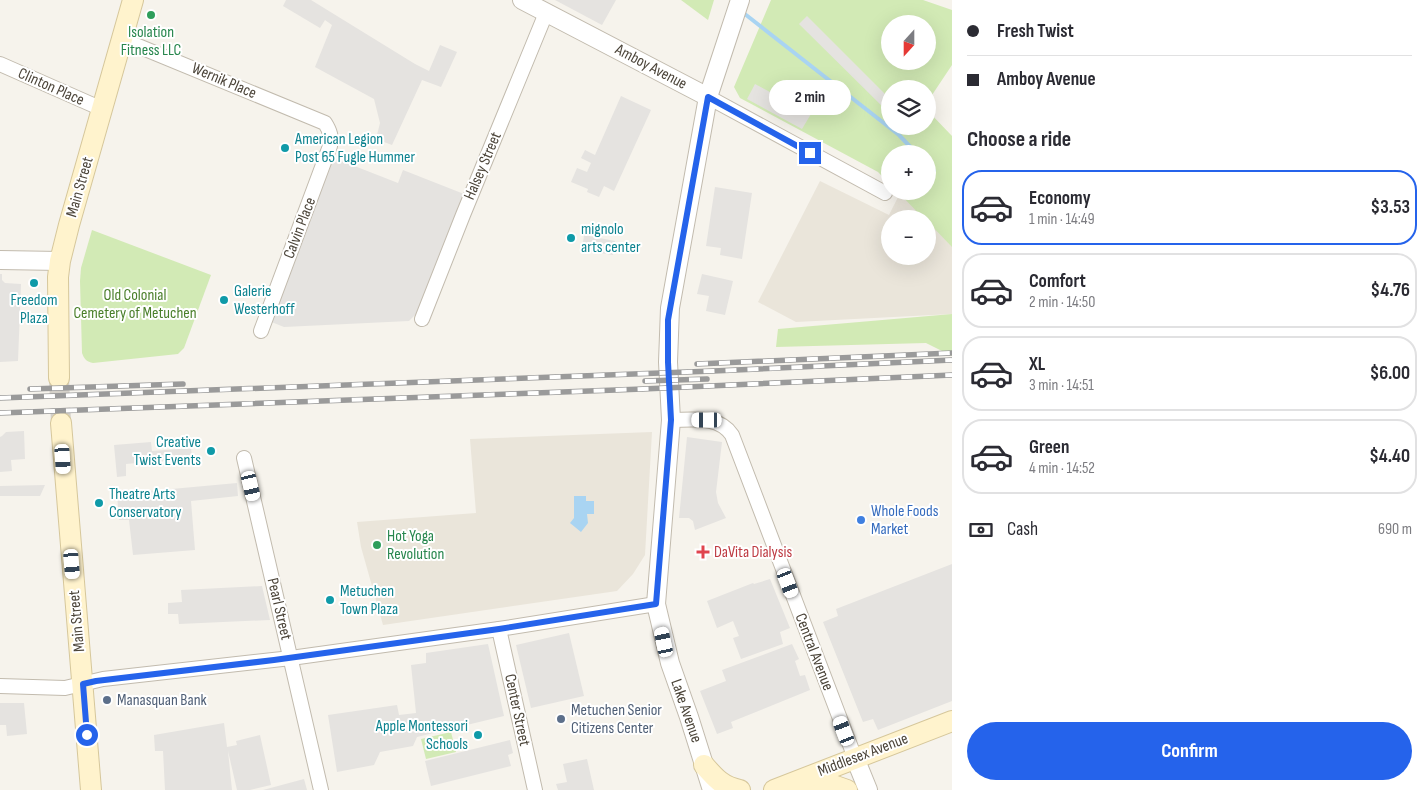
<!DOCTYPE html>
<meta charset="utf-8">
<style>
:root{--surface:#fff;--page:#f2f2f3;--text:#2b2b33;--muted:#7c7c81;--line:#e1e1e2;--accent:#2563eb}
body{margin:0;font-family:"Sofia Sans Condensed",sans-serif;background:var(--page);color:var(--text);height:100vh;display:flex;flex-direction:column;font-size:19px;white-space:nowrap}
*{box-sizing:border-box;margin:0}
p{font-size:16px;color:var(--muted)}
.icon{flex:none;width:28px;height:28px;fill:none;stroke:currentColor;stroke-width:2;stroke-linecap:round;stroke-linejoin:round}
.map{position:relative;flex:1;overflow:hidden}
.sheet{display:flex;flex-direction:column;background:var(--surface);width:475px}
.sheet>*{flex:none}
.top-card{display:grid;align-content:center;height:110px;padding:0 15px;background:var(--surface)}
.needle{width:32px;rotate:201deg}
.tools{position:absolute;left:881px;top:15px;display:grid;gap:10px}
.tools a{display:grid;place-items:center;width:55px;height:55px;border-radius:50%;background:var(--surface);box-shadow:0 5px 20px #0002;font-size:25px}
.end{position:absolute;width:22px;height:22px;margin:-11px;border:6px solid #2563eb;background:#fff;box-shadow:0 0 0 2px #fff}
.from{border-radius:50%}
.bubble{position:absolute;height:35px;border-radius:18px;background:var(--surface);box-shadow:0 5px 20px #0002;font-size:16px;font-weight:700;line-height:35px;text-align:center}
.car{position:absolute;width:15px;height:30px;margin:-15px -8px;border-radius:6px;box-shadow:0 0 4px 1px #0007;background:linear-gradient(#fff 24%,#345 0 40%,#fff 0 76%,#345 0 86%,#fff 0)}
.top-card b{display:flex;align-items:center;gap:18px;height:48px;font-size:19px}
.top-card b+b{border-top:1px solid var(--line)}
.top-card i{width:12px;height:12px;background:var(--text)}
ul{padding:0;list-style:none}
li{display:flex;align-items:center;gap:15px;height:75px;margin:0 10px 8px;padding:0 5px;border:2px solid var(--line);border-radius:20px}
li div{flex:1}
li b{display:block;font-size:19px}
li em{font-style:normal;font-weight:700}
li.on{border-color:var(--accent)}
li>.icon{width:45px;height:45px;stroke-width:1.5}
h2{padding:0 15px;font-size:22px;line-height:60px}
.pay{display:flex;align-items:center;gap:12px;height:55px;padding:0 15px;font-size:19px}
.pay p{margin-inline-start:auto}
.primary-button{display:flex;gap:10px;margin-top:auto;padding:10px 15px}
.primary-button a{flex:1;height:58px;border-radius:30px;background:var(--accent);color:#fff;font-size:20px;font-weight:700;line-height:58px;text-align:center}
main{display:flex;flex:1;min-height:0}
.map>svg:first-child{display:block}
.residential{fill:#eae5da;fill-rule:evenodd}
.green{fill:#d2eab5;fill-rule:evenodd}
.parking{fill:#e5e3e0}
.water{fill:#a9d4f2}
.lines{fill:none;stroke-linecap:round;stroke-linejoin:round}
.stream{stroke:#a9d4f2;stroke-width:4}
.secondary-tunnel{stroke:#d4d0c8;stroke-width:20;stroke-dasharray:20 10;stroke-linecap:butt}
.minor-casing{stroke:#c2bbae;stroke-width:16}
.tertiary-casing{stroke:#c2bbae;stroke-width:20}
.secondary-casing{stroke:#d6c79b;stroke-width:22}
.minor{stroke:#fff;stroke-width:14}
.tertiary{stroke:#fff;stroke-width:18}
.secondary{stroke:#fff3cd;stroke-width:20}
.rail-casing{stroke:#9a9a9a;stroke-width:5.5}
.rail{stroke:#fff;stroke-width:4;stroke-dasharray:11;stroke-linecap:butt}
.route{stroke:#2563eb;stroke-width:6}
.leisure-dot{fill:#2e9e5b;stroke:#fff;stroke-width:2}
.culture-dot{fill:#0f9aa8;stroke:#fff;stroke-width:2}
.shop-dot{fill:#3f7fe0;stroke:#fff;stroke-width:2}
.health-dot{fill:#e0444e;stroke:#fff;stroke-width:2}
.service-dot{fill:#5c6f8a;stroke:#fff;stroke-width:2}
.labels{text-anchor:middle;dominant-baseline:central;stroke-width:4;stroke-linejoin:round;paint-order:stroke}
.leisure-label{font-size:16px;fill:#27864d;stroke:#fff}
.street-label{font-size:16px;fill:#4b4439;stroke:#fff}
.culture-label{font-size:16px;fill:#0d838f;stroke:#fff;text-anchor:start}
.park-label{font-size:16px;fill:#4a7f2a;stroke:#fff}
.shop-label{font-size:16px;fill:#366cbe;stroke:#fff;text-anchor:start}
.health-label{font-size:16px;fill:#be3a42;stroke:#fff;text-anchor:start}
.service-label{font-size:16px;fill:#4e5e75;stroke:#fff;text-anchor:start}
</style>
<main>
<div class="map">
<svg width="952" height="790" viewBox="0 0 952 790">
<rect width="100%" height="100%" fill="#f6f3ec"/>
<!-- residential -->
<g class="residential">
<path d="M820,181L889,215L901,191L952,239V314L796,322L758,302ZM890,219H928V256H890Z"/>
<polygon points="652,432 645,555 633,574 617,591 383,625 361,547 357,522 476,513 470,439"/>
</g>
<!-- green -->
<g class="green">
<polygon points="681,0 714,0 708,20"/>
<path d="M771,0H923L952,10V65L928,101V89H890V126H928V111L952,136V247L928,222V219H924L897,191H928V154H890V184L878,172L740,98L734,87ZM890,24H928V61H890Z"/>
<path d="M92,230L211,275L184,348L178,354L93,363C87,362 84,359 82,353L80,281L81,268Z"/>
<polygon points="952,314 952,356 926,343 776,347 778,329"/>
<polygon points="451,732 456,752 426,759 421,739"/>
</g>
<!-- parking -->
<g class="parking">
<polygon points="286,0 311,0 415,64 429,71 440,45 457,52 441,87 422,80 392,145 376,139 380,123 374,99 315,67 332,25 325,20 320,28 283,6"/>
<polygon points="555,0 616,0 602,25"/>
<polygon points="807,16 890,99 890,114 799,24"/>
<polygon points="755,84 811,114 802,129 747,99"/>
<polygon points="621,96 651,110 614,191 604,186 599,197 587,192 588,189 571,182 577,168 587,172 591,163 581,158 585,150 595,155"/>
<polygon points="334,158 398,183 403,170 464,194 417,313 409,321 284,327 269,321"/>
<polygon points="715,187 752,193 742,259 720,255 721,248 706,246"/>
<polygon points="584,235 615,241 613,255 582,250"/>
<polygon points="0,274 2,274 2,280 5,283 21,284 18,361 0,362"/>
<polygon points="702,274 733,281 725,315 706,311 709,296 697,294"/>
<polygon points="24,431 25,459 11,460 12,471 0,472 0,437 2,436 6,432"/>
<polygon points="687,437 722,442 716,492 718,503 726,518 695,530 693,521 689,518 679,518"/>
<polygon points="151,442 152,451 191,448 192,458 126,464 126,476 117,477 114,445"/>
<polygon points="237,483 238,496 191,501 195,550 133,555 129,520 119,520 117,494"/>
<polygon points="45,485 40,496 0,496 0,486"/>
<polygon points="952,564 952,701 878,730 873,719 863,722 823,622 838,616 836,609"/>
<polygon points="770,579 790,628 780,632 783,644 741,659 733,638 739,636 733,621 717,628 707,601 753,583 754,584"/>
<polygon points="262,586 270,620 179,624 178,614 168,614 168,603 182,602 181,590"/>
<polygon points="569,633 584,696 531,708 516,645"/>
<polygon points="488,644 504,716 417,737 413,746 380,752 374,765 337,772 328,715 397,705 399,715 416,713 411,665 426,663 426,653"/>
<polygon points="792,644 799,659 795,661 800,676 805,675 810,690 731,722 733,728 717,734 700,691 726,681 722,670"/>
<polygon points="0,703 24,703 27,734 7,736 6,725 0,725"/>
<polygon points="224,723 227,747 237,745 236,741 260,735 271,785 250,790 237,790 228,751 232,790 165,790 163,751 155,751 154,735"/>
<polygon points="510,740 513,753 508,755 511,766 431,786 425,761"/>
<polygon points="587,759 594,790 558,790 556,784 567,782 563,764"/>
<polygon points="304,779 307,790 263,790"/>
</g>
<!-- water -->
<polygon class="water" points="574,496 586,496 586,501 594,501 594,514 587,514 588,523 581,532 570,523 574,518"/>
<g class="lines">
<!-- stream -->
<g class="stream">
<polyline points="741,11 899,135 917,154"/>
<polyline points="928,165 934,171"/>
</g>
<!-- secondary-tunnel -->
<polyline class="secondary-tunnel" points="59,378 61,423"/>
<defs>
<g id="minor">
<path d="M121,39L325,123C330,131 332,137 330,146L261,331"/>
<polyline points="0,64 102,109"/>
<polyline points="708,97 885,193"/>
<polyline points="422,319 463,215 546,13"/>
<path d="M671,420C692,420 719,415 732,435L855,758"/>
<polyline points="244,458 321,790"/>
<polyline points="499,629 535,790"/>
<polyline points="0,686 65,688 103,679 291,658 499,629 656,604"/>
</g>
<g id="tertiary">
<polyline points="522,0 708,97"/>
<polyline points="0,260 60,261"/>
<polyline points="855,758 868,790"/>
<polyline points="712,790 689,717 670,663 656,604 671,420 668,362 670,308 708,97 740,0"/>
</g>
<g id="secondary">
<polyline points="59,378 58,277 60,261 69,225 133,0"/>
<polyline points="61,423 91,790"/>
<path d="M704,765C715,778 723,787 740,790"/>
<polyline points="802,780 830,784 847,790"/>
<polyline points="774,790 952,721"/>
</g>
</defs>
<!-- minor casing -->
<use href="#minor" class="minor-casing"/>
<!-- tertiary casing -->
<use href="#tertiary" class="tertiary-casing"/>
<!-- secondary casing -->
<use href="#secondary" class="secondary-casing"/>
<!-- minor -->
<use href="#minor" class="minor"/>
<!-- tertiary -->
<use href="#tertiary" class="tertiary"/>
<!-- secondary -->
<use href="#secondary" class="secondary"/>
<defs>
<g id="rail">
<polyline points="697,364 952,353"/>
<polyline points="645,381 707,379"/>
<polyline points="30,389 183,384"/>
<polyline points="0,398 713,371 952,360"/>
<polyline points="0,413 643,389 952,375"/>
</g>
</defs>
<!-- rail casing -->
<use href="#rail" class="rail-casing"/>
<!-- rail -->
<use href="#rail" class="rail"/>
</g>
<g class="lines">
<!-- route -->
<polyline class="route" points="87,735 83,684 96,681 274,660 499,629 656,604 671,420 668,362 668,320 708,97 810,153"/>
</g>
<!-- markers -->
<g class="leisure-dot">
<circle cx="151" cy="15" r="5"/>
<circle cx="377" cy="545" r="5"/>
</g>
<g class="culture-dot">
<circle cx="285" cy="148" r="5"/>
<circle cx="571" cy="238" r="5"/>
<circle cx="34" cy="283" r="5"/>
<circle cx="224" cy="300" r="5"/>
<circle cx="211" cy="451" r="5"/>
<circle cx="99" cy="503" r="5"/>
<circle cx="330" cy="600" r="5"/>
<circle cx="478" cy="735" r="5"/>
</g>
<circle class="shop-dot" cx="861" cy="520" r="5"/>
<path class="health-dot" d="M700.5 544.5h5v5h5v5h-5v5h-5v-5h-5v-5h5z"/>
<g class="service-dot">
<circle cx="107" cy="700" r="5"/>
<circle cx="561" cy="719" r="5"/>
</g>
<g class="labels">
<!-- leisure labels -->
<g class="leisure-label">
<text x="151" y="32">Isolation<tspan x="151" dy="18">Fitness LLC</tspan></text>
<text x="387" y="536" text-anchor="start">Hot Yoga<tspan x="387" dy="18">Revolution</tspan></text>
</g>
<!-- street labels -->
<g class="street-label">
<text transform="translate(651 67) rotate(28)">Amboy Avenue</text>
<text transform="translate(224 81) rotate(23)">Wernik Place</text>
<text transform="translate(51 87) rotate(24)">Clinton Place</text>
<text transform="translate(483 166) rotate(-67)">Halsey Street</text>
<text transform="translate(80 187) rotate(-74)">Main Street</text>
<text transform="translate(300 228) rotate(-69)">Calvin Place</text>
<text transform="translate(279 609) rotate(77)">Pearl Street</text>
<text transform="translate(77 621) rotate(-95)">Main Street</text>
<text transform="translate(814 652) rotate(69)">Central Avenue</text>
<text transform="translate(517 710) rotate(78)">Center Street</text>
<text transform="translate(686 711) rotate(71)">Lake Avenue</text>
<text transform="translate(863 755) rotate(-21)">Middlesex Avenue</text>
</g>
<!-- culture labels -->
<g class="culture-label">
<text x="295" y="139">American Legion<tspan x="295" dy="18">Post 65 Fugle Hummer</tspan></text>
<text x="581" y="229">mignolo<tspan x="581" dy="18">arts center</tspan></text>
<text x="234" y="291">Galerie<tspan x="234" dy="18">Westerhoff</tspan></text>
<text x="34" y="300" text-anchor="middle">Freedom<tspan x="34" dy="18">Plaza</tspan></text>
<text x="201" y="442" text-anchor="end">Creative<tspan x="201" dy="18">Twist Events</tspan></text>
<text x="109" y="494">Theatre Arts<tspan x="109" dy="18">Conservatory</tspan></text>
<text x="340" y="591">Metuchen<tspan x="340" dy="18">Town Plaza</tspan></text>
<text x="468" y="726" text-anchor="end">Apple Montessori<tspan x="468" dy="18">Schools</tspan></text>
</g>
<!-- park labels -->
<g class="park-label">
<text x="135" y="295">Old Colonial<tspan x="135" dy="18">Cemetery of Metuchen</tspan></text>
</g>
<!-- shop labels -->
<g class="shop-label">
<text x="871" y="511">Whole Foods<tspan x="871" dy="18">Market</tspan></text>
</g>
<!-- health labels -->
<g class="health-label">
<text x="714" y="552">DaVita Dialysis</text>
</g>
<!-- service labels -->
<g class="service-label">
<text x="117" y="700">Manasquan Bank</text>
<text x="571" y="710">Metuchen Senior<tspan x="571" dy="18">Citizens Center</tspan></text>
</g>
</g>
</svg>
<div class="tools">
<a><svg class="needle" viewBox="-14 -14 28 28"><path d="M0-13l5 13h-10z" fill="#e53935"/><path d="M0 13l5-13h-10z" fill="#7c7c81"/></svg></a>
<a><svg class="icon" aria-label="layers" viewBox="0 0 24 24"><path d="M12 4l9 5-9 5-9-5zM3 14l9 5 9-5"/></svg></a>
<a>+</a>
<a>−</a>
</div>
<i class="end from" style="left:87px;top:735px"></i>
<i class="end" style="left:810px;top:153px"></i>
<div class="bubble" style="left:769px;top:80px;width:82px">2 min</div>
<i class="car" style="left:707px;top:420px;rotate:270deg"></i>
<i class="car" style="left:63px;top:459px;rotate:176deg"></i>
<i class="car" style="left:251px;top:486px;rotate:167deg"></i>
<i class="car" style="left:72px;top:564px;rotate:175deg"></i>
<i class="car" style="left:788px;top:583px;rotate:159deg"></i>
<i class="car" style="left:664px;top:642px;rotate:348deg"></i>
<i class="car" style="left:844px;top:731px;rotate:339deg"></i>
</div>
<section class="sheet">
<div class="top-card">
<b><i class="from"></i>Fresh Twist</b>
<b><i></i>Amboy Avenue</b>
</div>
<h2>Choose a ride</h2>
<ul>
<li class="on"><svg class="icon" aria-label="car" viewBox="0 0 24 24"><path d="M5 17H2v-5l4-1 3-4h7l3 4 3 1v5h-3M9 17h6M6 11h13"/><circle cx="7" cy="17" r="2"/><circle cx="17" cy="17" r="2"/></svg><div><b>Economy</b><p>1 min · 14:49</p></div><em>$3.53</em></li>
<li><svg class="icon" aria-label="car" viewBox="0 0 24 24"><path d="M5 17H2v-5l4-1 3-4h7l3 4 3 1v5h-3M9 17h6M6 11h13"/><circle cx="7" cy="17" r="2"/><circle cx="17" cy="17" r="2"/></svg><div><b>Comfort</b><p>2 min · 14:50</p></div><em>$4.76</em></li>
<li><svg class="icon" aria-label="car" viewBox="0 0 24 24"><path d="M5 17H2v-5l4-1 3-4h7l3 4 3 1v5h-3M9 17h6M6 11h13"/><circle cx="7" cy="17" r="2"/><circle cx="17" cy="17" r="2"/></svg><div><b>XL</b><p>3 min · 14:51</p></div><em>$6.00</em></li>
<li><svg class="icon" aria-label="car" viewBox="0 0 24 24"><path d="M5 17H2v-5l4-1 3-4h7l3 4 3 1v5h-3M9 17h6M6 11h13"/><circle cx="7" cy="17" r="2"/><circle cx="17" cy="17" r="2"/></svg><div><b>Green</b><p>4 min · 14:52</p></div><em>$4.40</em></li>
</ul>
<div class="pay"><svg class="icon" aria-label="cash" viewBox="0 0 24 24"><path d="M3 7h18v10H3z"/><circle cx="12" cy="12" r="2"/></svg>Cash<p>690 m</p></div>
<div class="primary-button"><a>Confirm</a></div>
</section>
</main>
